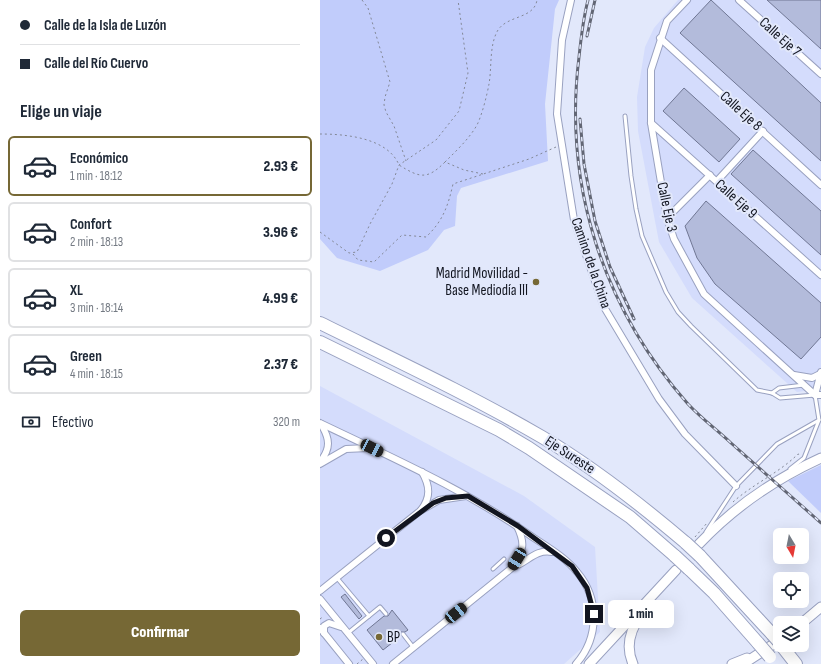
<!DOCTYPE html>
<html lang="es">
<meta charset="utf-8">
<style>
:root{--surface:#fff;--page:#f2f2f3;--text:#1f2937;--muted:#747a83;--line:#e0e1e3;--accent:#766835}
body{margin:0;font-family:"Sofia Sans Condensed",sans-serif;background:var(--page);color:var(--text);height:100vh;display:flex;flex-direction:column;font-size:15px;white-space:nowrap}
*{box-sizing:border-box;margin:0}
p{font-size:13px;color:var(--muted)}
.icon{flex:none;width:22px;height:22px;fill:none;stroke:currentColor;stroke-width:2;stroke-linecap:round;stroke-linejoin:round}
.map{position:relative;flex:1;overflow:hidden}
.sheet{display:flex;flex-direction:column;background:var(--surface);width:320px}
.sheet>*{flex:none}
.hud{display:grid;align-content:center;height:88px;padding:0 20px;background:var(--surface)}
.needle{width:26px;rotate:170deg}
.tools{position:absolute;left:453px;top:528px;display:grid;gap:8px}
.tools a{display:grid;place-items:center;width:36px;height:36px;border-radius:6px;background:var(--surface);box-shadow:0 4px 16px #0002;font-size:20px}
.end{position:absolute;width:18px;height:18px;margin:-9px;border:5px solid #121520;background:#fff;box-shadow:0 0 0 2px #fff}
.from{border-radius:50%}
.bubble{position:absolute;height:28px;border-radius:6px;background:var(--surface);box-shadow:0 4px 16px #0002;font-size:13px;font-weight:800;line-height:28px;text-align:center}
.car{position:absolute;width:12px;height:24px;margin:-12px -6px;border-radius:5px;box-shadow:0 0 3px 1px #0007;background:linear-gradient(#222 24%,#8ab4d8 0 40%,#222 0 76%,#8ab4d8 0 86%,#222 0)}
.hud b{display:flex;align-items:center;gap:14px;height:38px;font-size:15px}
.hud b+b{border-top:1px solid var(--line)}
.hud i{width:10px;height:10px;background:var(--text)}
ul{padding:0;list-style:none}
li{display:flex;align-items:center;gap:12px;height:60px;margin:0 8px 6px;padding:0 12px;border:2px solid var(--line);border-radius:6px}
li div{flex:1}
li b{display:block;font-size:15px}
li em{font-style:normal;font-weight:800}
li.on{border-color:var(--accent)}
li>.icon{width:36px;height:36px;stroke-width:1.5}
h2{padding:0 20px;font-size:18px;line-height:48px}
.pay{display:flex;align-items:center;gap:10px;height:44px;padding:0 20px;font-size:15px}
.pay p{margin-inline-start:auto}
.primary-button{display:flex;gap:8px;margin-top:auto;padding:8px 20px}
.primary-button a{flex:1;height:46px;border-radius:6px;background:var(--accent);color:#fff;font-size:16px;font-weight:800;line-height:46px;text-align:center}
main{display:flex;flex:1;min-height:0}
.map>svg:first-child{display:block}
.built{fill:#d4dcfc}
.green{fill:#c1ccfb}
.building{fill:#b3bbdb;stroke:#707794}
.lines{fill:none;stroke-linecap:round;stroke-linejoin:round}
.service-casing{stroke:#99a1c0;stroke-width:5}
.minor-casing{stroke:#99a1c0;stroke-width:8}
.secondary-casing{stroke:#99a1c0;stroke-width:11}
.motorway-casing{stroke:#99a1c0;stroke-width:14}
.path{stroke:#838897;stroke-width:1;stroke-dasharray:2 3;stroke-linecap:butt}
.service{stroke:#fff;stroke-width:3}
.minor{stroke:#fff;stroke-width:6}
.secondary{stroke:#fff;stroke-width:9}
.motorway{stroke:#fff;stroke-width:12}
.rail-casing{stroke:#626674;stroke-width:3}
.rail{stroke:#e2e8fb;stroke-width:1.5;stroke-dasharray:4.5;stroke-linecap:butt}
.motorway-bridge-casing{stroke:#99a1c0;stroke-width:14;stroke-linecap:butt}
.motorway-bridge{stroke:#fff;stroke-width:12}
.route{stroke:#121520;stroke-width:5}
.poi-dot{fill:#766835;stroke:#e2e8fb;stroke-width:1.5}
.labels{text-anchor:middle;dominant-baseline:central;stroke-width:4;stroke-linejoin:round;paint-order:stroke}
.street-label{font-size:15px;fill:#121520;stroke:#e2e8fb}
.poi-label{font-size:15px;fill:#121520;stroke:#e2e8fb;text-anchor:end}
</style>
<main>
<section class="sheet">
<div class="hud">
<b><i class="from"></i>Calle de la Isla de Luzón</b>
<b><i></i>Calle del Río Cuervo</b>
</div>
<h2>Elige un viaje</h2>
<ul>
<li class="on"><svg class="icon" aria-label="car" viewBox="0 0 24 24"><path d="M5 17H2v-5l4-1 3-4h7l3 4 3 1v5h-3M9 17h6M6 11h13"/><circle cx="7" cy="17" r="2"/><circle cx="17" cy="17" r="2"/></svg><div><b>Económico</b><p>1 min · 18:12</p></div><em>2.93 €</em></li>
<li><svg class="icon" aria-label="car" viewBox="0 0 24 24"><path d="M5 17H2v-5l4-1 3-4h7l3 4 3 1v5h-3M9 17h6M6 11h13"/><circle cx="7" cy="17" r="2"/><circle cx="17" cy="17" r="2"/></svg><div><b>Confort</b><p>2 min · 18:13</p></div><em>3.96 €</em></li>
<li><svg class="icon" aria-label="car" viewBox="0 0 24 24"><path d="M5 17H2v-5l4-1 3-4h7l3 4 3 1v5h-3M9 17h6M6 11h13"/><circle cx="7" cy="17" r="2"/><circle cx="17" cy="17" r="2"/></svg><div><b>XL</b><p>3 min · 18:14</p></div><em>4.99 €</em></li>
<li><svg class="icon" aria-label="car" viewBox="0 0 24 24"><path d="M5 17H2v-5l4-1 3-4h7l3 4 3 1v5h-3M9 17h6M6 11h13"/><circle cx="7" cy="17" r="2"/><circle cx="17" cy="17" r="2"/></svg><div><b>Green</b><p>4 min · 18:15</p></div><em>2.37 €</em></li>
</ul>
<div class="pay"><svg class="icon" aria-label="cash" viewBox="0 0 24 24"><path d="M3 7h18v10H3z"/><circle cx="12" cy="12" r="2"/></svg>Efectivo<p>320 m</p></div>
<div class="primary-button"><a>Confirmar</a></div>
</section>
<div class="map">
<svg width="501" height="664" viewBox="0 0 501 664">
<rect width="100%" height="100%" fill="#e2e8fb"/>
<!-- built -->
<g class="built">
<polygon points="358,0 501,0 501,389 477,392 372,298 339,242 318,131 317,97 325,47 334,28"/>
<polygon points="0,386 204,496 275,547 280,632 244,664 0,664"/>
</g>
<!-- green -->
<g class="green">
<polygon points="0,0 239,0 235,9 225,104 228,161 141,188 137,196 135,226 124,230 108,250 60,271 17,258 0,239"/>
<polygon points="501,465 501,513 468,481"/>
</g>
<!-- building -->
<g class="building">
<polygon points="391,0 501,103 501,161 360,33"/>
<polygon points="447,0 501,0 501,49"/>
<polygon points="364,88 420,139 399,162 343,111"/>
<polygon points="433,150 501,211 501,255 411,174"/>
<polygon points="386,201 501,303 501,337 481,359 395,284 377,258 365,226"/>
<polygon points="25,594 42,616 39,619 21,597"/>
<polygon points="72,610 88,630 85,632 81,632 81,636 63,650 47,630 64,616 68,616"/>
</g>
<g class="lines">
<defs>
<g id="service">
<polyline points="305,116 311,176 316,209 322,236 346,292 358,312 371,326 437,390 452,393 460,398 495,395 499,420 457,444 416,486 386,532"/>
<polyline points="452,393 459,388 484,385"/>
<polyline points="470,469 484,458 499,420"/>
<polyline points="173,569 184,559"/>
<polyline points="17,578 49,616"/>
<polyline points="28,633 60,607 66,614"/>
<polyline points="83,634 93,647"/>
</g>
<g id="minor">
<polyline points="251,0 242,40 237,114 254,220 284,307 339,399 365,434 416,486"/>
<polyline points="367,0 347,21 331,70 331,123 347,218 354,239 384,294 495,395 501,395"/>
<polyline points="419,0 501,74"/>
<polyline points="340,38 501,185"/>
<polyline points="331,123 501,275"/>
<polyline points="397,181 443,131"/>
<polyline points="347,218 390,175"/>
<polyline points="474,375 492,378 500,374"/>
<polyline points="495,395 501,372"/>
<path d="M0,423C73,458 148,491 214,538C229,548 246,558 257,572C280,599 279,638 256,664"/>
<path d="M0,462C11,448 10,439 1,424"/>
<polyline points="0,464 26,449 48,448"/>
<path d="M101,510C111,497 110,486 102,472"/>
<path d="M193,567C208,562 215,549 232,552"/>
<polyline points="0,591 100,511 119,500 146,496"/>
<polyline points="0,599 53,664"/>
<polyline points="0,628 29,664"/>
<polyline points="4,633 4,626 9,623 21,627"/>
<path d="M73,664L193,567C203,549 206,545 197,526"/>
</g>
<g id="secondary">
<path d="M379,544C414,507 455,479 501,458"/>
<polyline points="482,623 501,607"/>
<polyline points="269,664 356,570"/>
<path d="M313,664C305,646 310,630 321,615"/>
<polyline points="412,664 427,658"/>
<polyline points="423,664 460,640"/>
</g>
<g id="motorway">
<path d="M0,323C75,360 150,395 222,437C273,467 320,504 366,543"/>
<polyline points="0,342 179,430 209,448 310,517 355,556"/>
<polyline points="380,556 452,634"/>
<polyline points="369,569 394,593 438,643"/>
<polyline points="461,645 476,664"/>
</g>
</defs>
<!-- service casing -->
<use href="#service" class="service-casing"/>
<!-- minor casing -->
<use href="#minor" class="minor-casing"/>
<!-- secondary casing -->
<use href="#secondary" class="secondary-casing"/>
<!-- motorway casing -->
<use href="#motorway" class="motorway-casing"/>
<!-- path -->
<g class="path">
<polyline points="42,0 48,8 70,82 65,97 64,105 66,112 74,126 86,161"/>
<path d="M0,134C26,134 68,138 79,165C100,178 107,180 125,162L144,170L163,174"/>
<path d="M125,162C136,151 149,139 157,125C162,115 167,95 169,84C172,67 169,45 178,30C188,15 214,19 217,0"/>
<polyline points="0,232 29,253 37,252 50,224 72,184 79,165 116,140 139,111 148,73 138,0"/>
<path d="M33,254L38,260L54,262L82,235L106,237C123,221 128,206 133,184L209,159L236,147"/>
<path d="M413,502C433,484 459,473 478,454L481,455"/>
<polyline points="375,537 387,523"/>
<polyline points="0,619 4,616"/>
<polyline points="37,664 43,659"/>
</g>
<!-- service -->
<use href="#service" class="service"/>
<!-- minor -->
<use href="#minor" class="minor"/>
<!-- secondary -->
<use href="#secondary" class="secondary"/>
<!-- motorway -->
<use href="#motorway" class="motorway"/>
<defs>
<g id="rail">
<path d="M268,0C263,19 261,38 259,57C243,185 283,308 368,404C381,418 397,430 411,443C441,470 471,496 501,523"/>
<polyline points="267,36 275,0"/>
<polyline points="260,119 264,164 275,221 290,267 314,319"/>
</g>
</defs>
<!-- rail casing -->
<use href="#rail" class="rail-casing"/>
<!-- rail -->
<use href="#rail" class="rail"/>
<defs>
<g id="motorway-bridge">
<polyline points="366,543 380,556"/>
<polyline points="355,556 369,569"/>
<polyline points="452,634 460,643"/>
<polyline points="438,643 450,657"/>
</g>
</defs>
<!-- motorway-bridge casing -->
<use href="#motorway-bridge" class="motorway-bridge-casing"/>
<!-- motorway-bridge -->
<use href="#motorway-bridge" class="motorway-bridge"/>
</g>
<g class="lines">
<!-- route -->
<polyline class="route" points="66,538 113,503 126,498 148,496 198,526 252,566 267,588 274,614"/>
</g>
<!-- markers -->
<g class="poi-dot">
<circle cx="216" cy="282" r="4"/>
<circle cx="59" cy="637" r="4"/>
</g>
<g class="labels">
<!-- street labels -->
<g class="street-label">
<text transform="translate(460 37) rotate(42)">Calle Eje 7</text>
<text transform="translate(421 111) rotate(42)">Calle Eje 8</text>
<text transform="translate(416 199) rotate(42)">Calle Eje 9</text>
<text transform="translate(347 207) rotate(78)">Calle Eje 3</text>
<text transform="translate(271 263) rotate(71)">Camino de la China</text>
<text transform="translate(250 455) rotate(33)">Eje Sureste</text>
</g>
<!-- poi labels -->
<g class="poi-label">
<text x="208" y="273">Madrid Movilidad -<tspan x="208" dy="17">Base Mediodía III</tspan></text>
<text x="67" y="637" text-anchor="start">BP</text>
</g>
</g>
</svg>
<div class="tools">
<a><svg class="needle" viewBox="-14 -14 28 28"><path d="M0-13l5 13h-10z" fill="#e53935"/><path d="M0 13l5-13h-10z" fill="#747a83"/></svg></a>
<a><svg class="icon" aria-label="locate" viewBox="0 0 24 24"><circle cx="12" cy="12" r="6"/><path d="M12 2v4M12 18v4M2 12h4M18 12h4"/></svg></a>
<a><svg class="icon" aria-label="layers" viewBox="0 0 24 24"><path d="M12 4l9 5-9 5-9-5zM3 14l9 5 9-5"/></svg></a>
</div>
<i class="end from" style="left:66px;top:538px"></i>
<i class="end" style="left:274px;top:614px"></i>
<div class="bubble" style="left:288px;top:600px;width:66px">1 min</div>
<i class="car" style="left:52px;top:448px;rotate:116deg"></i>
<i class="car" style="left:197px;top:559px;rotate:211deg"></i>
<i class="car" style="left:136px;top:613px;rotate:51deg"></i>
</div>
</main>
